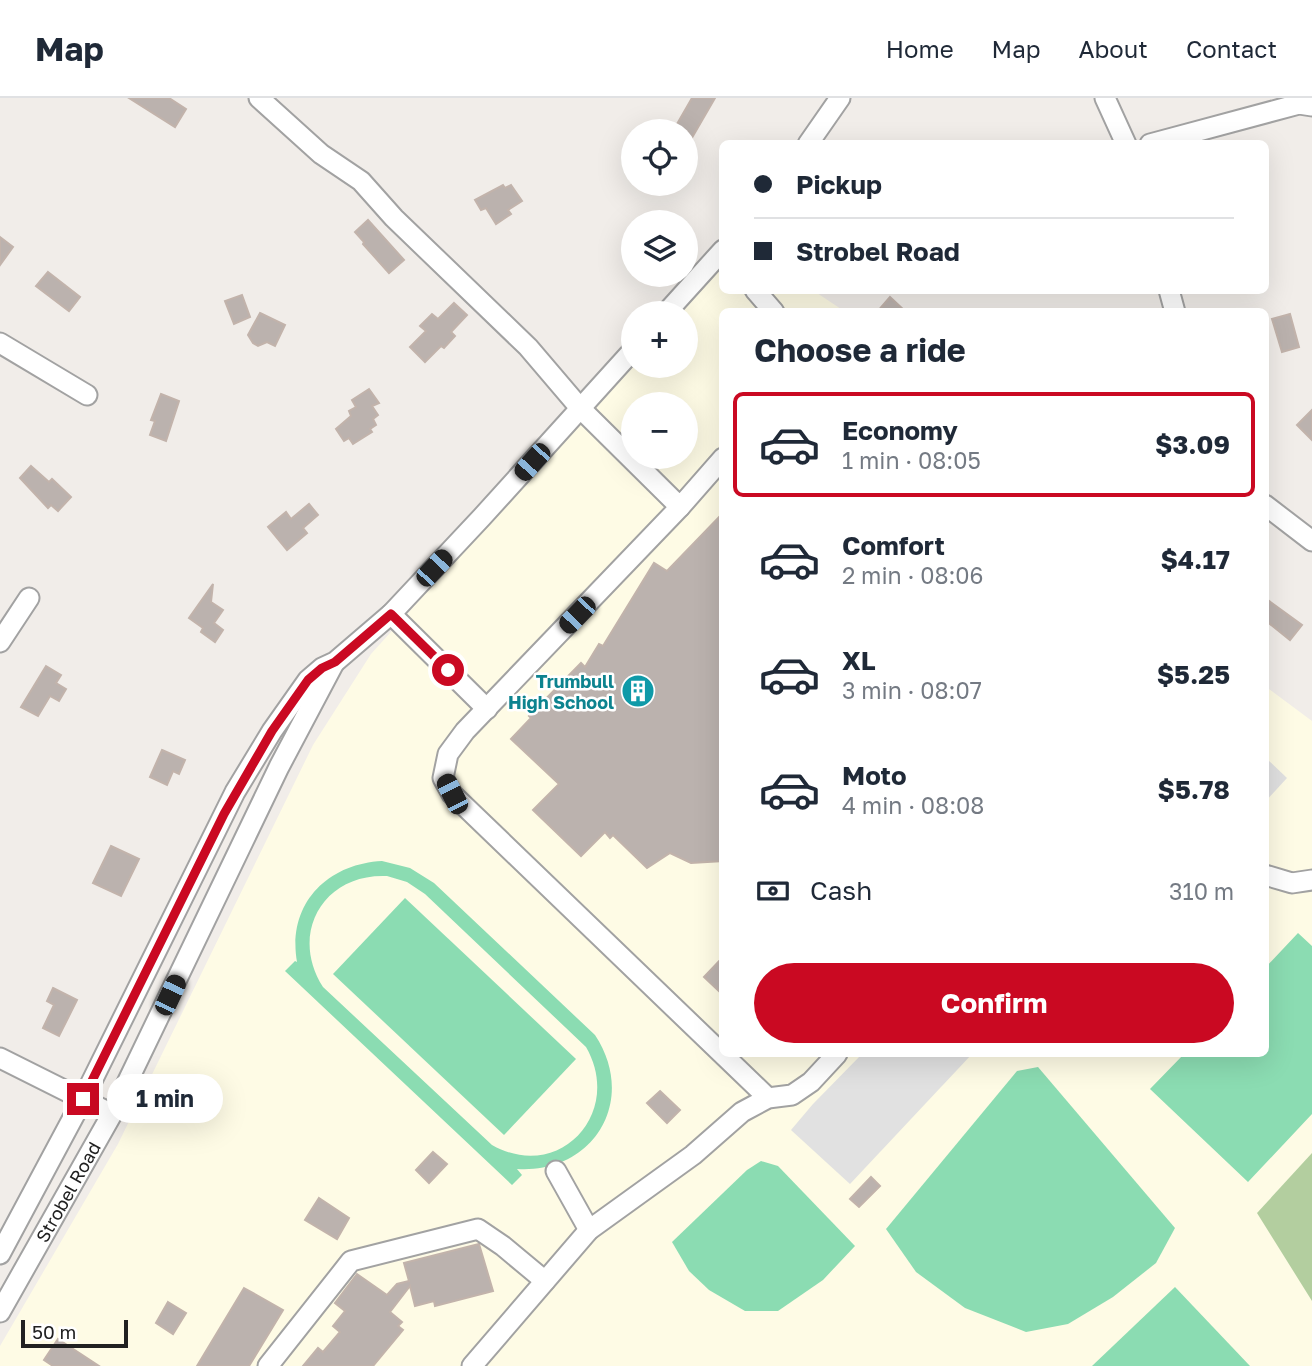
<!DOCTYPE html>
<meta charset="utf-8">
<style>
:root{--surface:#fff;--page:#f2f2f3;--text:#1f2937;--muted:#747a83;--line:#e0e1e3;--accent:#ca0922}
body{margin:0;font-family:"Golos Text",sans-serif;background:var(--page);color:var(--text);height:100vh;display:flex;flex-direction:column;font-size:26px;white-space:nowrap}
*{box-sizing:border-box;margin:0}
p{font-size:23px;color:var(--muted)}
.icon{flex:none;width:38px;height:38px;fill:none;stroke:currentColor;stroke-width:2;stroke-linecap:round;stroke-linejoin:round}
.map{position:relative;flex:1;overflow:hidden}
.drawer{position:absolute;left:719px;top:210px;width:550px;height:749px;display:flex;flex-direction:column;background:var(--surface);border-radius:10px;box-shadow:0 7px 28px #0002}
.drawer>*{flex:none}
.top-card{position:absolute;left:719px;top:42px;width:550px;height:154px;border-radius:10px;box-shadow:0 7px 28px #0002;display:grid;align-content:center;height:154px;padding:0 35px;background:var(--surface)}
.buttons{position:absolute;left:621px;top:21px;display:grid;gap:14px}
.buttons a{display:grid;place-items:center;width:77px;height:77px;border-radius:50%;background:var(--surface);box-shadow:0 7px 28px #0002;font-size:35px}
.scale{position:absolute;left:21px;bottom:18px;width:107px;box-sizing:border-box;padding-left:7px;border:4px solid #212121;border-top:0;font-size:19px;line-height:24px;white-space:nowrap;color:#212121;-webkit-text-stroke:5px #fff;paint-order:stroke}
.end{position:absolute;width:32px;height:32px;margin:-16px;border:9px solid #ca0922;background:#fff;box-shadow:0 0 0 4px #fff}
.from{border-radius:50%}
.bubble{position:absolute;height:49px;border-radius:24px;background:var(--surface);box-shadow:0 7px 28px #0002;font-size:23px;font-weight:700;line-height:49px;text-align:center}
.car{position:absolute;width:21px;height:42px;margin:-21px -10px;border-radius:9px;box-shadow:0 0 5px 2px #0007;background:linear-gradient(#222 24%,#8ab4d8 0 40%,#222 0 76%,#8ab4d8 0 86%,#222 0)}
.top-card b{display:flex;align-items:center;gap:24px;height:66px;font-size:26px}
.top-card b+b{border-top:2px solid var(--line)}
.top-card i{width:18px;height:18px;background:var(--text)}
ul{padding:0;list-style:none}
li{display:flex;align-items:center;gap:21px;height:105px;margin:0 14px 10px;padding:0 21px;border:4px solid transparent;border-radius:10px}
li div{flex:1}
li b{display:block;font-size:26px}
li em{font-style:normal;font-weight:700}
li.active{border-color:var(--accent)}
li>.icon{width:63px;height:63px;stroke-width:1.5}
h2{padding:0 35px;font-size:32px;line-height:84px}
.pay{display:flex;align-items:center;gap:18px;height:77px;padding:0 35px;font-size:26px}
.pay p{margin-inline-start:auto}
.action{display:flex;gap:14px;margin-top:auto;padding:14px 35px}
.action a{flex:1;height:80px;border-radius:42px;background:var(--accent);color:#fff;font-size:28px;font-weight:700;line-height:80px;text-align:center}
header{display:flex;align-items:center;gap:42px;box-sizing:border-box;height:98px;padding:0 35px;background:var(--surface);border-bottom:2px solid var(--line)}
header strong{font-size:33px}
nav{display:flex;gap:38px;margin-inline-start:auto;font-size:24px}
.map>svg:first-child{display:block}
.education{fill:#fefbe5;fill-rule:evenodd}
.forest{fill:#b3ce9f}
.pitch{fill:#8bdcb2;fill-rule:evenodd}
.parking{fill:#e1e1e1}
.building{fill:#bbb2ae;stroke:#c2b3ab;stroke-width:2}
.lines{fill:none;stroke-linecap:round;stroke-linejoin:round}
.minor-casing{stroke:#a2a2a2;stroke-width:23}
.minor{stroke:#fff;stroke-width:19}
.route{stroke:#ca0922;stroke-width:9}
.labels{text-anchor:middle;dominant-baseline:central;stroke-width:5;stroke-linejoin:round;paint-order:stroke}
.culture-label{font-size:18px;font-weight:bold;fill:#0d838f;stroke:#fff;text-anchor:end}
.street-label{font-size:18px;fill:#212121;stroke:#fff}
</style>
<header>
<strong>Map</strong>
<nav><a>Home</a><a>Map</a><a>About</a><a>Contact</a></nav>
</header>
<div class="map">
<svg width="1312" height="1268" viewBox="0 0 1312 1268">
<rect width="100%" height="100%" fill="#f1ede9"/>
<!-- education -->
<path class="education" d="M723,167V192L814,193L844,213L723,214V956H1265V588L1312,623V1268H0V1248L118,1046L313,647L371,556L633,266L686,268V215H680ZM634,306H686V359H634Z"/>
<!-- forest -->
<polygon class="forest" points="1312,1055 1312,1203 1257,1115"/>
<!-- pitch -->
<g class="pitch">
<path d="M382,763L410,770L434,785L595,937C638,1002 594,1076 517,1071L522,1077L512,1087L285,873L295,863L297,864C287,807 326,766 382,763ZM387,778L407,784L425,796L586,949C624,1015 559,1085 492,1047L323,889C289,836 323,775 387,778Z"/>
<polygon points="405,800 576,961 504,1037 333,876"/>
<polygon points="1298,835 1312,848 1312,1016 1248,1084 1150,991 1184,956 1265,956 1265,870"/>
<polygon points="1038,969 1175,1130 1156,1165 1113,1199 1068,1226 1026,1234 965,1210 916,1174 886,1131 1017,973"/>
<polygon points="761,1063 778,1068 855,1148 823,1182 778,1213 745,1213 709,1192 689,1173 672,1144 747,1072"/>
<polygon points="1175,1189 1250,1268 1092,1268"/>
</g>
<!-- parking -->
<g class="parking">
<polygon points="1265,659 1287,680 1265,704"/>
<polygon points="862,956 972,956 850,1086 791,1032 813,1006"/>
</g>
<!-- building -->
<g class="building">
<polygon points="129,0 169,0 186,11 175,29"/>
<polygon points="692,0 715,0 686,50 686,33 673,33"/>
<polygon points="503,87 505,90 511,87 522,103 508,112 511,116 496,126 486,110 481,112 475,102"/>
<polygon points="368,122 404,162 389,175 363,146 364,144 355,134"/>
<polygon points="0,139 13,149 0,167"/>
<polygon points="48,174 80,199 69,213 36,188"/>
<polygon points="242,197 250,219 234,226 225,203"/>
<polygon points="890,199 906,214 877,214"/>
<polygon points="454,205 467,217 451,234 455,238 444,250 441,248 425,264 410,249 426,233 420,228 432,216 438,221"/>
<polygon points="260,215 285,227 275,248 267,244 258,248 253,245 248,237"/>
<polygon points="1290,216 1299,249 1282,254 1272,221"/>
<polygon points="369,291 379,305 372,308 378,317 373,321 376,327 370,331 372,334 353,346 349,340 344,343 336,331 351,318 349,313 356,309 352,302"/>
<polygon points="161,296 179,303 166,343 150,337 155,323 151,322"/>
<polygon points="1312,312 1312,342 1297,327"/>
<polygon points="31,368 49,384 52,381 71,399 58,413 51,407 48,410 20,380"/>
<polygon points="309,406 318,417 303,430 307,435 287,452 268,429 286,414 291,421"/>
<polygon points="723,415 723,763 691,765 670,755 647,770 613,737 610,740 605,734 581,758 533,712 559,686 511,641 531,620 529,618 581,565 585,569 599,546 603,548 654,465 667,473"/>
<polygon points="213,486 211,504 223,512 214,525 223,532 215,544 201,534 203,530 189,520"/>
<polygon points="1265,500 1302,527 1290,542 1265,522"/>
<polygon points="46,568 61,577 56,585 66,591 59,603 50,598 38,618 21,609"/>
<polygon points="162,652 185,662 179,676 173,673 167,687 150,679"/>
<polygon points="111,748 139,761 121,798 93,785"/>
<polygon points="723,859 723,897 704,879"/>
<polygon points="53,890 77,902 59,938 43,930 54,907 47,903"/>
<polygon points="660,993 680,1012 667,1025 647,1005"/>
<polygon points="433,1054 447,1066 429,1085 416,1072"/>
<polygon points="871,1079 880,1088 859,1109 850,1101"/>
<polygon points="319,1100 349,1120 337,1141 305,1122"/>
<polygon points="479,1146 493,1193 435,1208 434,1203 415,1208 410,1188 390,1214 402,1224 398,1228 403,1232 373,1268 303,1268 318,1250 323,1254 340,1234 333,1228 345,1213 335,1205 357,1176 387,1197 397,1186 409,1183 404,1165"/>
<polygon points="244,1190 283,1212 249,1268 197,1268"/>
<polygon points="168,1204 186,1215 173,1236 156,1225"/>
<polygon points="58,1241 99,1268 53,1268 44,1262"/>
</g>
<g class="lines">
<defs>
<g id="minor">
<polyline points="259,0 321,56 361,83 394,120 528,249 580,310 680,409 723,360"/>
<polyline points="1105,0 1126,46"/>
<polyline points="808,46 840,0"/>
<polyline points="1150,46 1299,6 1312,8"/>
<polyline points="755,192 774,214"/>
<polyline points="1169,192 1175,214"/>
<polyline points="666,215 723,152"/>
<polyline points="0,245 87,297"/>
<polyline points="1265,407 1312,443"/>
<polyline points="680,409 465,633 448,656 443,680 452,696 768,1000"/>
<polyline points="391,516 487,611"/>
<polyline points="0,544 29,500"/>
<polyline points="1265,777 1292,785 1312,782"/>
<polyline points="0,960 112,1016"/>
<polyline points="556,1073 589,1132"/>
<polyline points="0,1156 83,1001 235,694 272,633 308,582 322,570 335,564 391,516 482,419 634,251"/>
<path id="s1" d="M0,1214L112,1016L279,669L334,565"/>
<polyline points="268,1268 351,1163 478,1131 503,1148 545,1183"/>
<polyline points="472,1268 589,1132 693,1057 742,1014 768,1000 792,997 811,984 837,956"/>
</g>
</defs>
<!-- minor casing -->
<use href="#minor" class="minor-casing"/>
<!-- minor -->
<use href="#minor" class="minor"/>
</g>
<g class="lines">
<!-- route -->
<polyline class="route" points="83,1001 224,716 272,633 308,582 322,570 335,564 391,516 448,572"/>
</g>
<!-- icons -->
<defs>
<symbol id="building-disc" viewBox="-11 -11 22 22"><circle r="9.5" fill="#0f9aa8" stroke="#fff"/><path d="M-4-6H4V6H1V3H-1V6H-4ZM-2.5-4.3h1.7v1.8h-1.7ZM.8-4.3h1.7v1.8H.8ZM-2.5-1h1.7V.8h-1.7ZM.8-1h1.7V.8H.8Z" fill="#fff"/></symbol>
</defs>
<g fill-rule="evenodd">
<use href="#building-disc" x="619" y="574" width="38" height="38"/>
</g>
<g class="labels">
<!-- culture labels -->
<g class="culture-label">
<text x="614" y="583">Trumbull<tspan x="614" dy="21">High School</tspan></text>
</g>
<!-- street labels -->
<g class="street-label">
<text stroke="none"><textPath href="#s1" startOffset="138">Strobel Road</textPath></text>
</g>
</g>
</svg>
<div class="buttons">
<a><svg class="icon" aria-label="locate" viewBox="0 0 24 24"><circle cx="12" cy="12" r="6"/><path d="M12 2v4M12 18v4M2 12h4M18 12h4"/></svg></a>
<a><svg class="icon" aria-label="layers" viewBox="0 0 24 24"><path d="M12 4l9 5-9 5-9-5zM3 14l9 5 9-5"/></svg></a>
<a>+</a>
<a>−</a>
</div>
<div class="scale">50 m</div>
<i class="end from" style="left:448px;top:572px"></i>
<i class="end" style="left:83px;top:1001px"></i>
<div class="bubble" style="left:107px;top:976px;width:116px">1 min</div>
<i class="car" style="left:532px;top:364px;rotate:222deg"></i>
<i class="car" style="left:434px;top:470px;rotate:43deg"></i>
<i class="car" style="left:577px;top:517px;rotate:224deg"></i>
<i class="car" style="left:452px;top:696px;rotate:333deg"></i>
<i class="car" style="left:170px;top:897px;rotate:25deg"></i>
<div class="top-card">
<b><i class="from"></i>Pickup</b>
<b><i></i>Strobel Road</b>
</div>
<section class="drawer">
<h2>Choose a ride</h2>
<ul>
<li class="active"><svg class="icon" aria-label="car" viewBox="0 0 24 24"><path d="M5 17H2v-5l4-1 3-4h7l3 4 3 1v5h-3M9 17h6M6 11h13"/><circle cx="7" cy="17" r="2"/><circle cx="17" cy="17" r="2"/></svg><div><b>Economy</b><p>1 min · 08:05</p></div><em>$3.09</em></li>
<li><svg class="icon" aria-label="car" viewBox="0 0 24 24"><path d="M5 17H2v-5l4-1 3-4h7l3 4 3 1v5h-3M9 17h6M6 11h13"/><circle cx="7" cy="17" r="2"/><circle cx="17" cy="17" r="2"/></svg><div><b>Comfort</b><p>2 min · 08:06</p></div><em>$4.17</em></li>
<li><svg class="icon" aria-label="car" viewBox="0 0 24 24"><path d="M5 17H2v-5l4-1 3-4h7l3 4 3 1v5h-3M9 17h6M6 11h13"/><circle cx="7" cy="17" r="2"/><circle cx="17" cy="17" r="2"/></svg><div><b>XL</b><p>3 min · 08:07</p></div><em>$5.25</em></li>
<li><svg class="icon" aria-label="car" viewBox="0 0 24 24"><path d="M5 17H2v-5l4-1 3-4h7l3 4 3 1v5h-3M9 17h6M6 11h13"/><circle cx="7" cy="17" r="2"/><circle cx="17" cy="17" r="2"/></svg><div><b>Moto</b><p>4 min · 08:08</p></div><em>$5.78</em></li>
</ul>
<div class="pay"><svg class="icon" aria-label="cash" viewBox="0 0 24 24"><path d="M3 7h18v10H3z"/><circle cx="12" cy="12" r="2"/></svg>Cash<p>310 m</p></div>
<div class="action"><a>Confirm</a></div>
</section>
</div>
